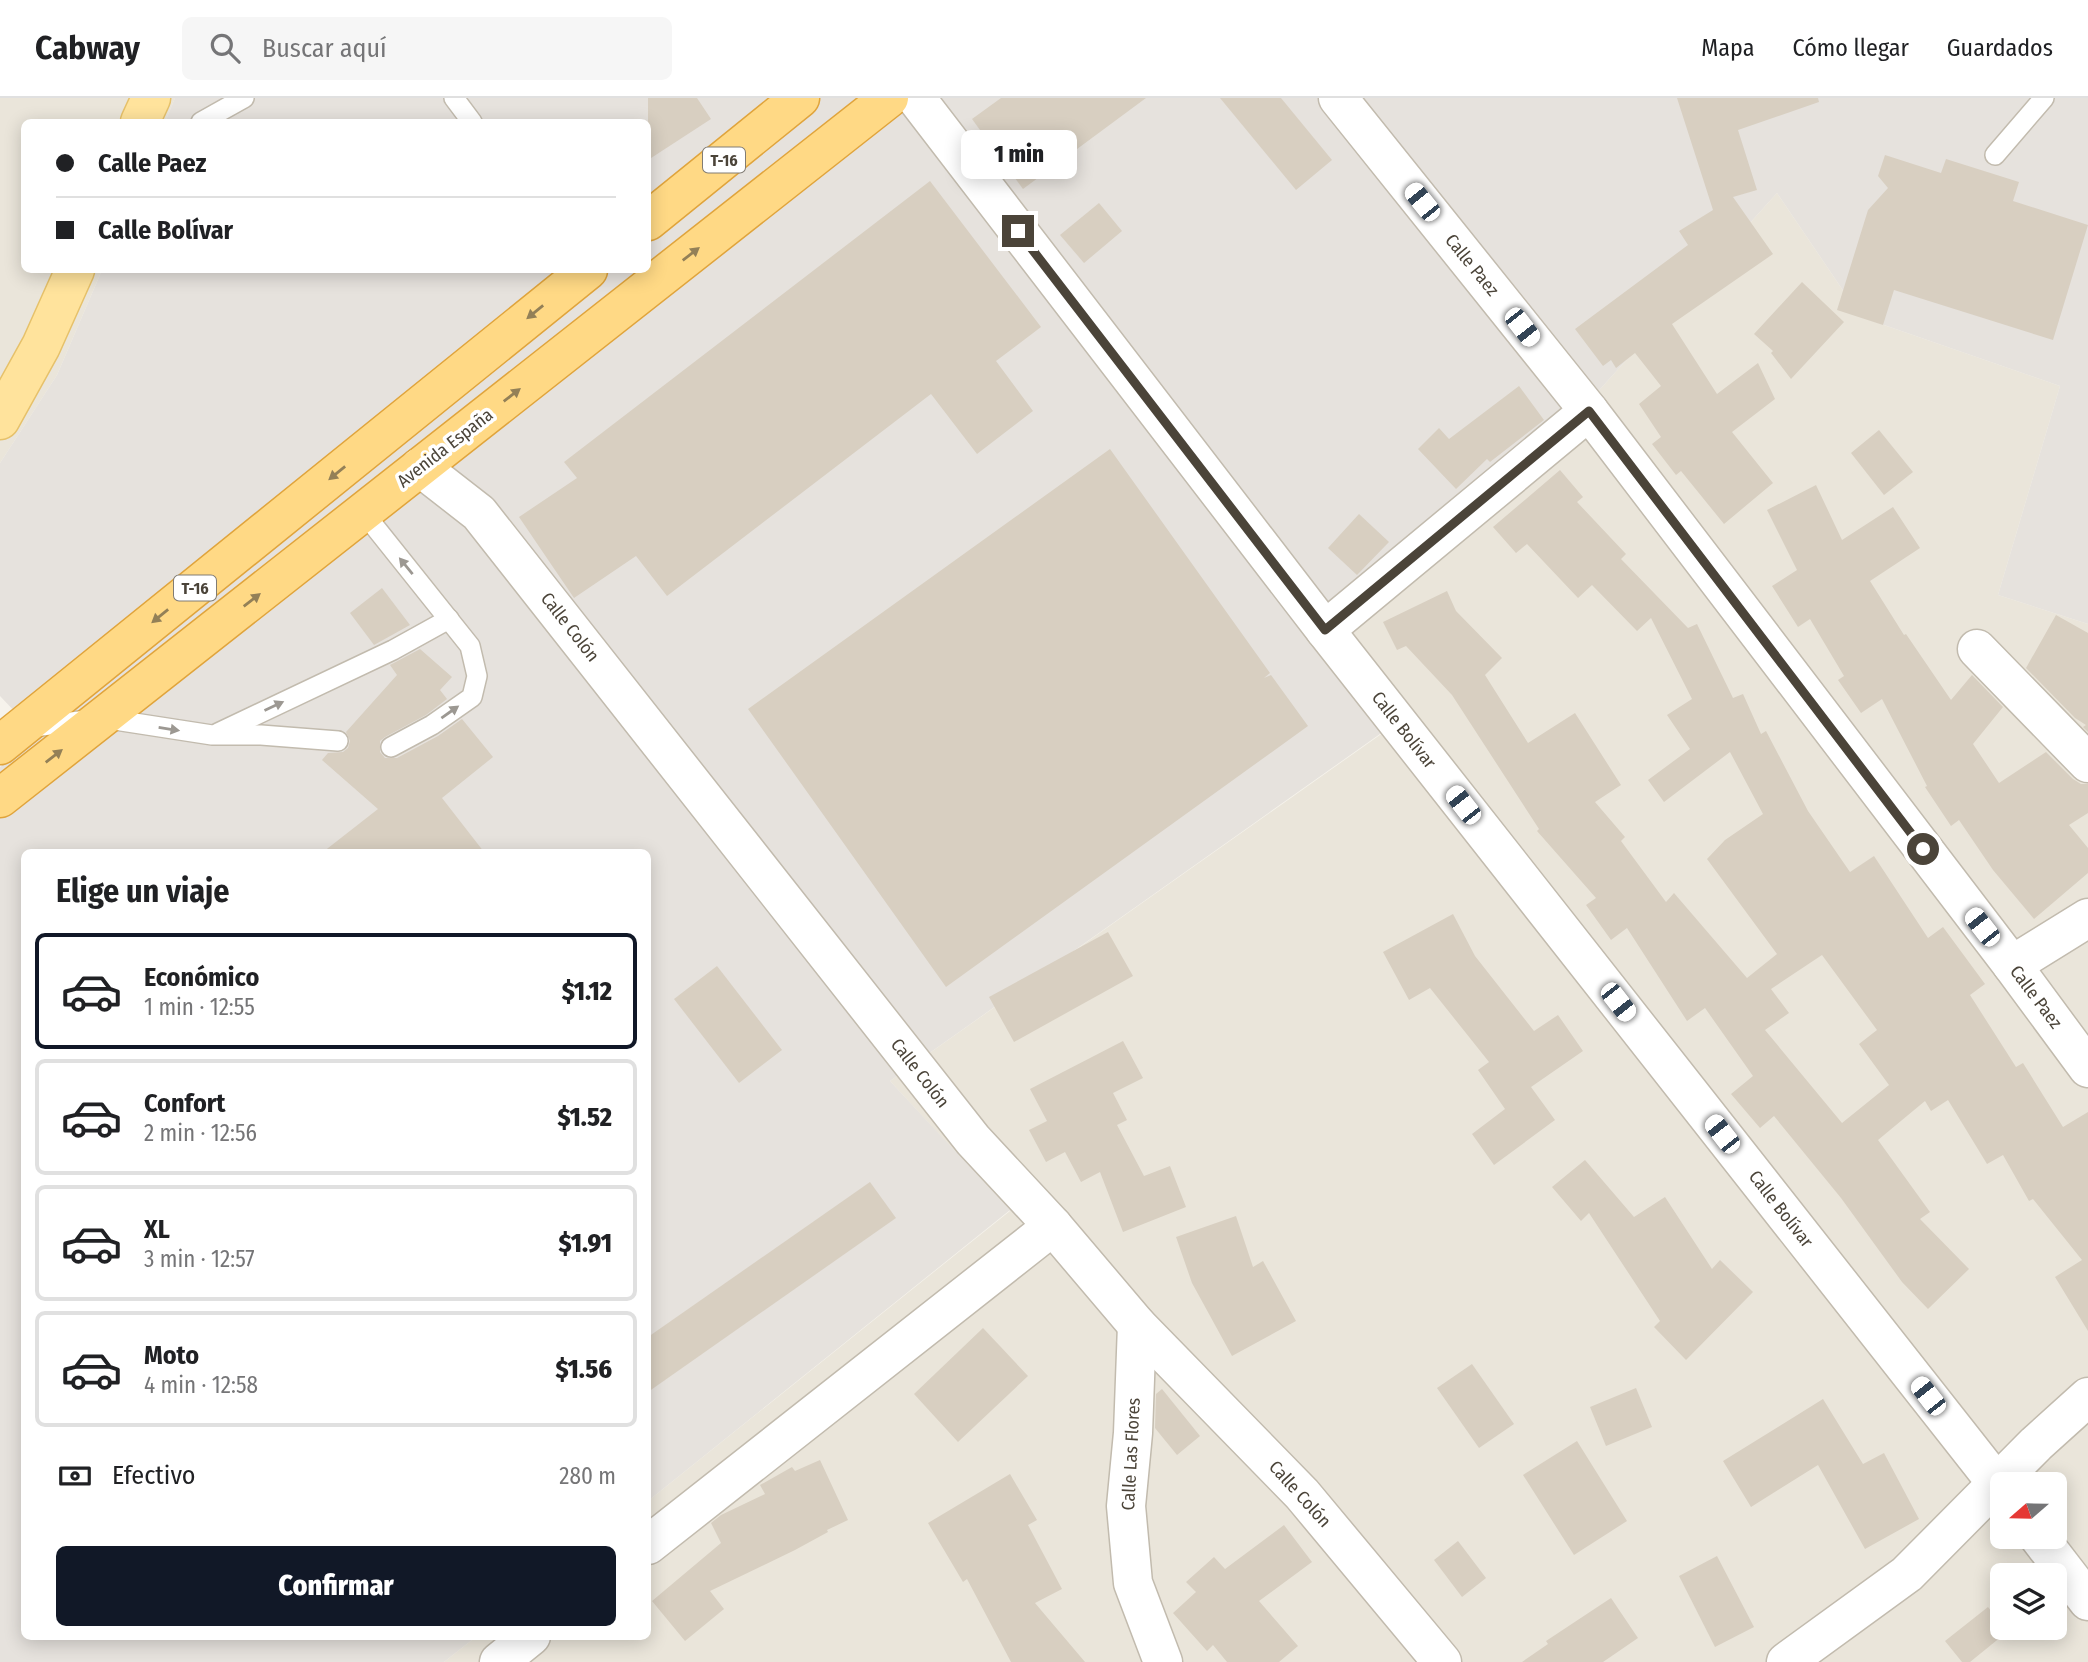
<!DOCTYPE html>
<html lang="es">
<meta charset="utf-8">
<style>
:root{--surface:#fff;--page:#f6f6f6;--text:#202124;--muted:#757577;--line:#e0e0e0;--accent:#111827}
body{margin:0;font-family:"Fira Sans Condensed",sans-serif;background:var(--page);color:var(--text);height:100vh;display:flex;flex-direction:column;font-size:26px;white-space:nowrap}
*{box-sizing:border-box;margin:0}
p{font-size:23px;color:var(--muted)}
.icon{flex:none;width:38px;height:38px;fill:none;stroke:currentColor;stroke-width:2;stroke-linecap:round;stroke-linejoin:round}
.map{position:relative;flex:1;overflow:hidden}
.details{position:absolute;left:21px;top:751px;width:630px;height:791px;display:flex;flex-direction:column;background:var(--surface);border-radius:10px;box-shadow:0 4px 18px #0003}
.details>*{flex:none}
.guide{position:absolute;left:21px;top:21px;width:630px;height:154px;border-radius:10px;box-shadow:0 4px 18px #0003;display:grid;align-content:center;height:154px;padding:0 35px;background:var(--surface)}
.needle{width:46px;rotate:250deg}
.buttons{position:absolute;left:1990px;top:1374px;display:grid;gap:14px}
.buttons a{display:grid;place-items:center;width:77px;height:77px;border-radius:10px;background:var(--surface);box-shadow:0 4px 18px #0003;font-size:35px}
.end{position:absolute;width:32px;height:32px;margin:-16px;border:9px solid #4b4439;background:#fff;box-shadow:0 0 0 4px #fff}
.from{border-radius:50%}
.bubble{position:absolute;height:49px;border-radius:10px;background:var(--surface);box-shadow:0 4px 18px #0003;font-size:23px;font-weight:800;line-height:49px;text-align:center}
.car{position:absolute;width:21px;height:42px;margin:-21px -10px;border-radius:9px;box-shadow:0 0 5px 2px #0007;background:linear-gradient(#fff 24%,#345 0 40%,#fff 0 76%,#345 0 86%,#fff 0)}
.guide b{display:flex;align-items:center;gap:24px;height:66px;font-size:26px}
.guide b+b{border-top:2px solid var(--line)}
.guide i{width:18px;height:18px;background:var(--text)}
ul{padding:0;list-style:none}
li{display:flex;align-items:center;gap:21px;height:116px;margin:0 14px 10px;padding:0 21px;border:4px solid var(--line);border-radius:10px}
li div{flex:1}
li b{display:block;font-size:26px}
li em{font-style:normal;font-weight:800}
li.selected{border-color:var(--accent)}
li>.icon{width:63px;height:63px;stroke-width:1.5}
h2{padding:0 35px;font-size:32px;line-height:84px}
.pay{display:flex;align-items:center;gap:18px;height:77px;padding:0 35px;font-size:26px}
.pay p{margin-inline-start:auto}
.cta{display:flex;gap:14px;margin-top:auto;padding:14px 35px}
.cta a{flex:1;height:80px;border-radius:10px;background:var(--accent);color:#fff;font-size:28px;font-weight:800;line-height:80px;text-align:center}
header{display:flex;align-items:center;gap:42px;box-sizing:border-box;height:98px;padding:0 35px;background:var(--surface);border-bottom:2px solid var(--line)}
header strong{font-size:33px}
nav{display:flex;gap:38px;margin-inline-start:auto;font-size:24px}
.search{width:490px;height:63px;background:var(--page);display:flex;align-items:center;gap:18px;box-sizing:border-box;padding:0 24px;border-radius:10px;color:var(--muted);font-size:26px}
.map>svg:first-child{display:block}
.residential{fill:#eae5da;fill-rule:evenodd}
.industrial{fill:#e6e2dd}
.building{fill:#d8cfc1;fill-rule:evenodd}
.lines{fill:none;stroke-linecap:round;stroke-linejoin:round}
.service-casing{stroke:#c2bbae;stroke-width:22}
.minor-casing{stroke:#c2bbae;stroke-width:41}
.primary-casing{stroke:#e6c16a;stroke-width:41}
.trunk-casing{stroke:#e0a43c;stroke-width:41}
.service{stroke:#fff;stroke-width:19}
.minor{stroke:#fff;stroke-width:38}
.primary{stroke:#ffe39c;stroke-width:38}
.trunk{stroke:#ffd985;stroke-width:38}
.oneway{fill:#938057}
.oneway2{fill:#9c9892}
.route{stroke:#4b4439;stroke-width:9}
.labels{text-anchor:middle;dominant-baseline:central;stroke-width:7;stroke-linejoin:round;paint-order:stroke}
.shield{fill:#fff;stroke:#817c74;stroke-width:2}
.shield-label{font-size:16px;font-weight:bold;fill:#4b4439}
.street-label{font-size:18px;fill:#4b4439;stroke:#fff}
</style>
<header>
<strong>Cabway</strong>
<div class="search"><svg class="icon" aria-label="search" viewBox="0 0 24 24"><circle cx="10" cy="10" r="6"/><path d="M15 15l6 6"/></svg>Buscar aquí</div>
<nav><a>Mapa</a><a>Cómo llegar</a><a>Guardados</a></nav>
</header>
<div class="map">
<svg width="2088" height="1564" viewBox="0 0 2088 1564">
<rect width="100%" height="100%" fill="#f6f3ec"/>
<!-- residential -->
<g class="residential">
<polygon points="0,0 175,0 165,24 24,24 24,172 102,172 57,277 0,365"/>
<path d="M1777,95L1861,219L2060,288L1998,497L2088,526V1564H444L477,1538H648V1403L1010,1113L890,983L1387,632L1312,535L1593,299ZM2002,1386H2054V1438H2002ZM2002,1477H2054V1530H2002Z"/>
</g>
<!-- industrial -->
<polygon class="industrial" points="175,0 2088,0 2088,526 1998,497 2060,288 1861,219 1777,95 1593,299 1312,534 1387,631 890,983 1010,1112 648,1403 648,754 24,754 24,1538 477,1538 444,1564 0,1564 0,669 38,638 0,598 0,365 57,277 102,172 648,172 648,24 165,24"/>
<!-- building -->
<g class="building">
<polygon points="648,0 697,0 711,21 648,62"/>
<polygon points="1001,0 1146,0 1023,91 972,21"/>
<polygon points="1220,0 1281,0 1332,62 1296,92"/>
<polygon points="1677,0 1818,0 1819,4 1738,32 1757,92 1733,99 1773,156 1672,226 1717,296 1758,265 1775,301 1732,334 1773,385 1724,426 1681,373 1676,377 1652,346 1661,339 1639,306 1661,288 1635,255 1616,270 1611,262 1603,268 1575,231 1688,147 1679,133 1713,112"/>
<polygon points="1885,57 1941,75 1946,61 2019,84 2013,103 2088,127 2053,242 1894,192 1883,227 1837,212 1868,112 1888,90 1878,78"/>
<polygon points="930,83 1041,229 996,263 1033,313 977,356 931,296 667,498 636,458 574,500 519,419 577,380 564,364"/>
<polygon points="1099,105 1122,133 1084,165 1060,137"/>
<polygon points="1802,184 1844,224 1791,281 1771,255 1773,253 1754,236"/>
<polygon points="1519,288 1544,322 1490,364 1487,361 1456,391 1418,351 1439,330 1449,341"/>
<polygon points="1879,332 1913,374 1884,397 1851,355"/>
<polygon points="1110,351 1270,575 1264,580 1271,577 1308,628 946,889 748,611"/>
<path d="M1560,372L1583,399L1577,404L1626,456L1621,461L1688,530L1697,526L1733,600L1743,596L1761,636L1766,633L1808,713L1850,774L1874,758L1928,840L1943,829L1985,886L1970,897L2016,969L2023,965L2063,1029L2088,1014V1233L2055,1179L2082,1162L2033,1101L2029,1103L2003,1057L1987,1066L1948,1002L1931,1013L1925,1003L1878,1042L1930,1114L1920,1121L1969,1171L1928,1211L1902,1184L1841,1100L1774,1018L1760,1030L1731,996L1753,978L1705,910L1687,923L1627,830L1611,842L1586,807L1596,800L1537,733L1539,731L1452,597L1406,548L1397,552L1383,524L1447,493L1456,513L1502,560L1485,577L1528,645L1575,615L1621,687L1595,704L1625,739L1621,743L1666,804L1674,795L1747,880L1777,856L1707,761L1725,742L1763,716L1730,654L1664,704L1648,682L1690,651L1667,617L1692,601L1651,520L1637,533L1592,487L1578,500L1527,446L1516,455L1493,429ZM1822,857L1877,932L1859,946L1889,987L1842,1025L1765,932L1789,915L1771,891Z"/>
<polygon points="1816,387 1842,442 1893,409 1920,450 1870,483 1904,537 1906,536 1951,602 1972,577 2003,609 1973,646 1999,685 2046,654 2073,681 2081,686 2088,686 2088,715 2069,727 2088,750 2088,775 2034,821 1993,772 1959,722 1951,728 1925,689 1927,688 1882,601 1861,615 1838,582 1844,578 1810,521 1798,529 1772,488 1797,472 1767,412"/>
<polygon points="1359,416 1389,444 1357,477 1328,450"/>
<polygon points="382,490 410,527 374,547 350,515"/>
<polygon points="2056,517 2088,535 2088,634 2083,629 2086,627 2075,620 2026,570"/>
<polygon points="420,551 452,579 440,592 447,601 426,617 385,639 380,643 380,654 385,660 397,660 438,638 462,621 493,659 442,700 484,754 323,754 378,711 322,662 328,655 343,654 348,650 350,643 346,634 397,577 390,567"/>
<polygon points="1453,816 1475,858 1534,933 1558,917 1583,953 1531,989 1555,1022 1494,1067 1472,1036 1505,1011 1478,972 1489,964 1430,890 1409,902 1383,854"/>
<polygon points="1108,834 1133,878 1014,944 989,899"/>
<polygon points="717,868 782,952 739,985 674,901"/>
<polygon points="1123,943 1143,980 1113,995 1127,1022 1117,1027 1144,1078 1170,1068 1186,1109 1123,1134 1100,1074 1081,1084 1065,1054 1046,1064 1029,1032 1047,1023 1030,991"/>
<polygon points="1585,1062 1634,1119 1665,1099 1712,1171 1720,1162 1753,1194 1686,1262 1654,1229 1660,1223 1589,1115 1581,1123 1552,1089"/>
<polygon points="870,1084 896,1120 648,1294 648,1239"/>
<polygon points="1236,1118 1253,1169 1263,1163 1296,1223 1232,1258 1192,1185 1176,1139"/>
<polygon points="983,1230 1028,1278 958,1344 914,1296"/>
<polygon points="1472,1266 1514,1326 1479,1350 1437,1290"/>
<polygon points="1636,1290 1652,1329 1606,1348 1590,1309"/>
<polygon points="1162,1291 1200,1338 1177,1357 1155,1330 1156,1296"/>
<polygon points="1823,1301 1863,1366 1884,1355 1919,1421 1865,1451 1818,1367 1751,1409 1723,1363"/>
<polygon points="1577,1343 1627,1423 1574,1457 1523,1377"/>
<polygon points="820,1362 848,1422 827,1432 828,1434 795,1452 710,1493 724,1511 685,1543 652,1503 721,1445 711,1425 721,1417 765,1396 760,1387 792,1369 795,1373"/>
<polygon points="1010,1376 1037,1422 1028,1427 1062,1491 1035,1505 1085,1564 1011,1564 967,1481 963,1484 928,1425"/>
<polygon points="1284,1427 1312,1464 1259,1503 1298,1548 1279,1564 1227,1564 1213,1547 1207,1553 1173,1515 1196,1494 1186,1484 1214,1459 1225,1471"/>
<polygon points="1458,1443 1486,1480 1462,1499 1434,1462"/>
<polygon points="1717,1458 1754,1529 1715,1549 1679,1478"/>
<polygon points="1611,1500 1638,1540 1603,1564 1522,1564 1548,1546 1546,1543"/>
<polygon points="1988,1509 2002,1527 2002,1530 2007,1534 1970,1564 1962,1564 1945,1543"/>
</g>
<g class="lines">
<defs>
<g id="service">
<polyline points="454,0 472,24"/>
<polyline points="201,24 244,0"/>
<polyline points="1995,57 2044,0"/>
<polyline points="363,414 470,548 477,578 472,599 432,627 391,649"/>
<polyline points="34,629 102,620 212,637 261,637 338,643"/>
<polyline points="218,635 393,552 449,521"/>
</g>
<g id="minor">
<polyline points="916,0 1325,532 2002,1392"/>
<polyline points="1338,0 1589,313 2012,867 2088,970"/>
<polyline points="420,369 479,415 973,1042 1053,1128 1137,1227 1302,1396 1442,1564"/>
<polyline points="1325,532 1589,313"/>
<polyline points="1977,551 2088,665"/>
<polyline points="2012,867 2088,820"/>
<polyline points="1137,1227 1133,1335 1126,1408 1133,1485 1163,1564"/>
<polyline points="2038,1438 2088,1503"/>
<polyline points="648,1447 1053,1128"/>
<polyline points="499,1564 531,1538"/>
<polyline points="1786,1564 1907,1476 2036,1346 2088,1299"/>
</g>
<g id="primary">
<polyline points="140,24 151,0"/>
<polyline points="0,322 41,248 75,172"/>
</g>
<g id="trunk">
<polyline points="648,123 800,0"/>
<polyline points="0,647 588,172"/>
<polyline points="0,700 889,0"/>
</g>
</defs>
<!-- service casing -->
<use href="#service" class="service-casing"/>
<!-- minor casing -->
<use href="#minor" class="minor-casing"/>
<!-- primary casing -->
<use href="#primary" class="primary-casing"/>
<!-- trunk casing -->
<use href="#trunk" class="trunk-casing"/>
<!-- service -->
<use href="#service" class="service"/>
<!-- minor -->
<use href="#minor" class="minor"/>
<!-- primary -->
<use href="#primary" class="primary"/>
<!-- trunk -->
<use href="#trunk" class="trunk"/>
</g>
<!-- one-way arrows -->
<defs><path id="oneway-solid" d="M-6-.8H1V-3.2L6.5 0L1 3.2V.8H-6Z" transform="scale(1.75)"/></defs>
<g class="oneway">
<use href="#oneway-solid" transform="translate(691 156) rotate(-38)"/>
<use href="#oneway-solid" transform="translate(535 214) rotate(141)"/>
<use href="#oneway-solid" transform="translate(512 297) rotate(-38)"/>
<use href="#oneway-solid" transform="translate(337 375) rotate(141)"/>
<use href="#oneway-solid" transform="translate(252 502) rotate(-38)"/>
<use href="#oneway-solid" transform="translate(160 518) rotate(141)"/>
<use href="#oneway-solid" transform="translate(54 658) rotate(-38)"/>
</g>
<g class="oneway2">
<use href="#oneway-solid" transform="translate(406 468) rotate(-129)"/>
<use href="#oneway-solid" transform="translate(274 608) rotate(-25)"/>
<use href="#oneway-solid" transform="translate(450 614) rotate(-35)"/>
<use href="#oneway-solid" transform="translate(169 631) rotate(9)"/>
</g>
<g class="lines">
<!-- route -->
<polyline class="route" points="1018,133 1325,532 1589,313 1923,751"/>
</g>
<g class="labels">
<!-- shield labels -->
<g class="shield">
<rect x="703" y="49.5" width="42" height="25" rx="5"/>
<rect x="174" y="477.5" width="42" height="25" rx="5"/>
</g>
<g class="shield-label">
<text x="724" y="62">T-16</text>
<text x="195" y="490">T-16</text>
</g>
<!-- street labels -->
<g class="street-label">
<text transform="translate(1472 167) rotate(51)">Calle Paez</text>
<text transform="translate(445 350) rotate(-38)">Avenida España</text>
<text transform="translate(570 529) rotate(52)">Calle Colón</text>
<text transform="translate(1404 632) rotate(52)">Calle Bolívar</text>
<text transform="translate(2036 899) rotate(53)">Calle Paez</text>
<text transform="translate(920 975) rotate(52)">Calle Colón</text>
<text transform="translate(1781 1111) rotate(52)">Calle Bolívar</text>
<text transform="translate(1131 1356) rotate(-87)">Calle Las Flores</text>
<text transform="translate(1300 1396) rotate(48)">Calle Colón</text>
</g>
</g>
</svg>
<div class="buttons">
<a><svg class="needle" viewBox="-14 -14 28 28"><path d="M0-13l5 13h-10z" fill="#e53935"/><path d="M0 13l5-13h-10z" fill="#757577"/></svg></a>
<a><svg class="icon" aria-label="layers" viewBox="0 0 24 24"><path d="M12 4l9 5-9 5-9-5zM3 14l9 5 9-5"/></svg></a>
</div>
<i class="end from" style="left:1923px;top:751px"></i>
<i class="end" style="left:1018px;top:133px"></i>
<div class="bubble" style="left:961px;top:32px;width:116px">1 min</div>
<i class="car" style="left:1422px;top:104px;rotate:321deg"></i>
<i class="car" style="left:1522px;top:229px;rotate:142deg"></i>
<i class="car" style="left:1463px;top:707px;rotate:322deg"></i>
<i class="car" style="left:1982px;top:829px;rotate:322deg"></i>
<i class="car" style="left:1618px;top:904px;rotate:142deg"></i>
<i class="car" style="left:1722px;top:1036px;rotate:322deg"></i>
<i class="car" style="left:1928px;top:1298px;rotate:322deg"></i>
<div class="guide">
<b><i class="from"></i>Calle Paez</b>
<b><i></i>Calle Bolívar</b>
</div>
<section class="details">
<h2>Elige un viaje</h2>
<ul>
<li class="selected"><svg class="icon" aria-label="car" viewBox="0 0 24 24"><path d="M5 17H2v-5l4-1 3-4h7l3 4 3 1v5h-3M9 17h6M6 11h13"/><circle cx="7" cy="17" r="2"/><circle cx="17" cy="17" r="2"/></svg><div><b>Económico</b><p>1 min · 12:55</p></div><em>$1.12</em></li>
<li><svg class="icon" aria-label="car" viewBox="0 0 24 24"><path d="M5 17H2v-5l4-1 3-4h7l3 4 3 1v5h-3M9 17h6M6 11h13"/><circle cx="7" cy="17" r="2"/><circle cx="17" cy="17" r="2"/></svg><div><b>Confort</b><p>2 min · 12:56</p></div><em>$1.52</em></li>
<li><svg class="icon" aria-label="car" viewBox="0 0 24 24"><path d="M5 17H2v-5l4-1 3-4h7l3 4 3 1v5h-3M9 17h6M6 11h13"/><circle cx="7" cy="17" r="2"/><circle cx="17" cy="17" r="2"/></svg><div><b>XL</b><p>3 min · 12:57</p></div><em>$1.91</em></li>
<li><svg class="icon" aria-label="car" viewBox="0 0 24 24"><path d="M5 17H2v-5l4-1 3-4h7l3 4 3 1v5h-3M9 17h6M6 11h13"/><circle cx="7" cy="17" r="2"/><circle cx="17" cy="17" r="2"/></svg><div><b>Moto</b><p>4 min · 12:58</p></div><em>$1.56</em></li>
</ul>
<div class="pay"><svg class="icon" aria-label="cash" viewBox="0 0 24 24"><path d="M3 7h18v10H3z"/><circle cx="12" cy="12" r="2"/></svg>Efectivo<p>280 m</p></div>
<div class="cta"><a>Confirmar</a></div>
</section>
</div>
